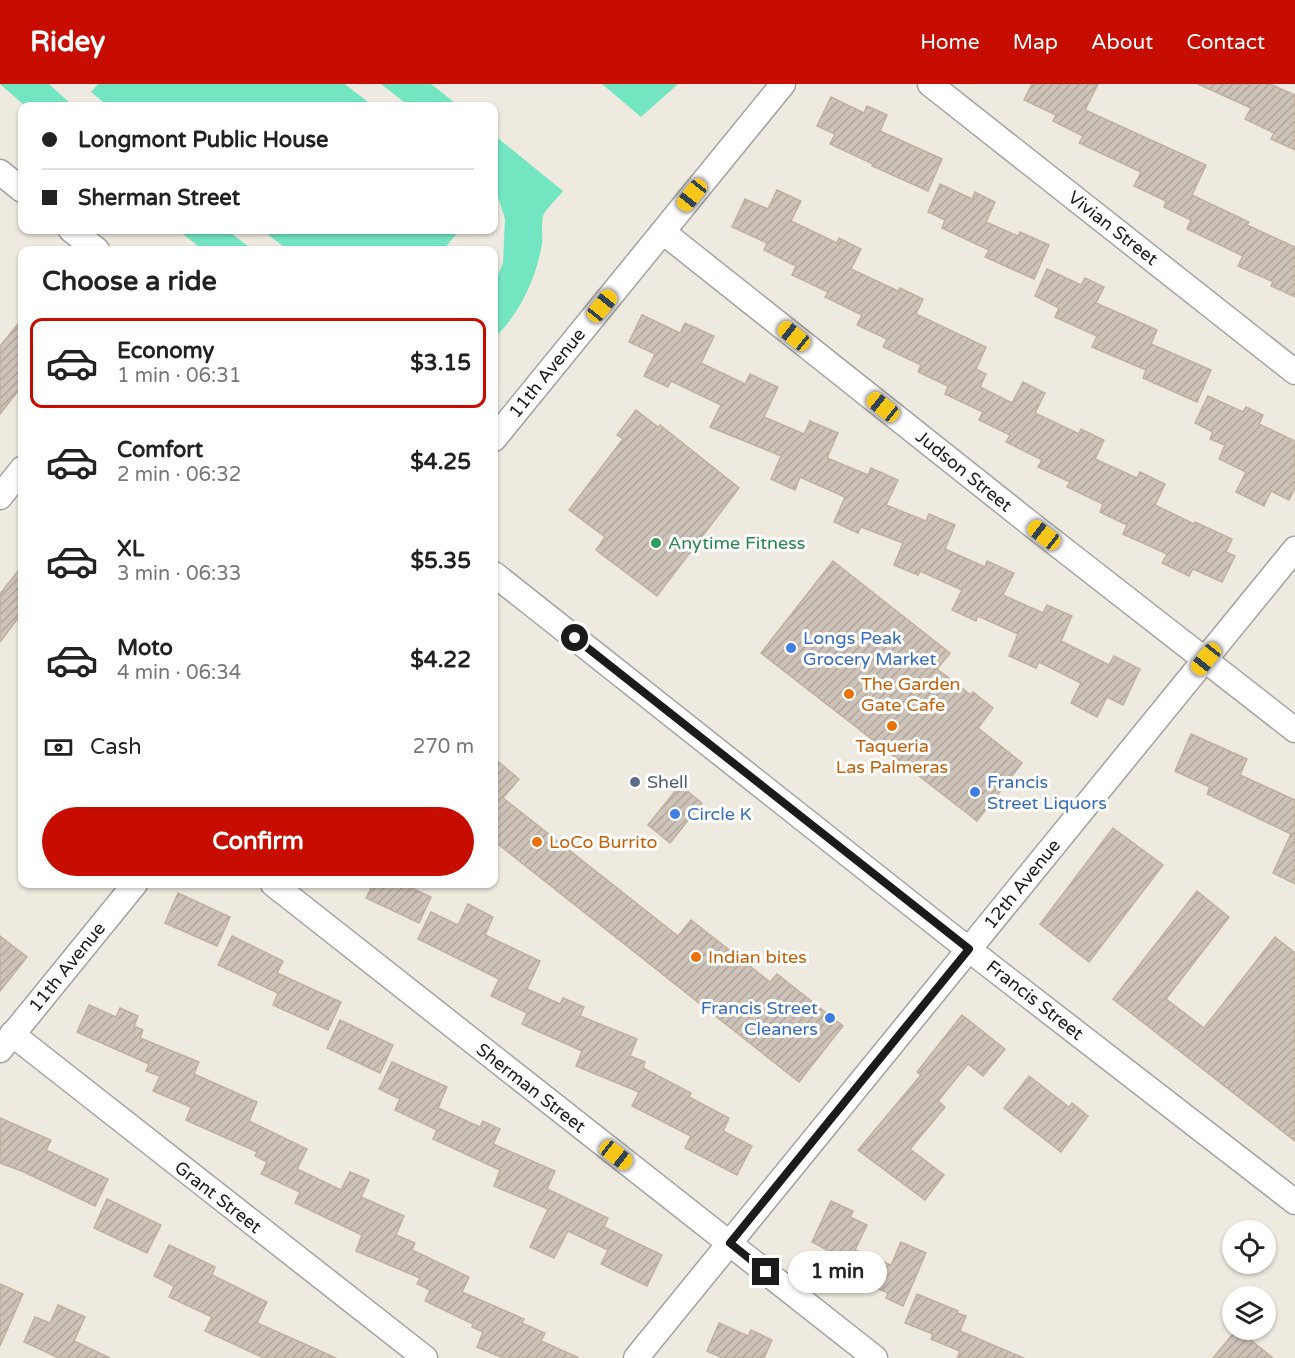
<!DOCTYPE html>
<meta charset="utf-8">
<style>
:root{--surface:#fff;--page:#f6f6f6;--text:#222;--muted:#767676;--line:#e0e0e0;--accent:#c60d00}
body{margin:0;font-family:"Varela Round",sans-serif;background:var(--page);color:var(--text);height:100vh;display:flex;flex-direction:column;font-size:22px;white-space:nowrap}
*{box-sizing:border-box;margin:0}
p{font-size:20px;color:var(--muted)}
.icon{flex:none;width:33px;height:33px;fill:none;stroke:currentColor;stroke-width:2;stroke-linecap:round;stroke-linejoin:round}
.map{position:relative;flex:1;overflow:hidden}
.drawer{position:absolute;left:18px;top:162px;width:480px;height:642px;display:flex;flex-direction:column;background:var(--surface);border-radius:12px;box-shadow:0 2px 4px #0004}
.drawer>*{flex:none}
.hud{position:absolute;left:18px;top:18px;width:480px;height:132px;border-radius:12px;box-shadow:0 2px 4px #0004;display:grid;align-content:center;height:132px;padding:0 24px;background:var(--surface)}
.fabs{position:absolute;left:1222px;top:1136px;display:grid;gap:12px}
.fabs a{display:grid;place-items:center;width:54px;height:54px;border-radius:50%;background:var(--surface);box-shadow:0 2px 4px #0004;font-size:30px}
.end{position:absolute;width:27px;height:27px;margin:-14px;border:8px solid #1b1b1b;background:#fff;box-shadow:0 0 0 3px #fff}
.from{border-radius:50%}
.bubble{position:absolute;height:42px;border-radius:21px;background:var(--surface);box-shadow:0 2px 4px #0004;font-size:20px;font-weight:700;line-height:42px;text-align:center}
.car{position:absolute;width:18px;height:36px;margin:-18px -9px;border-radius:8px;box-shadow:0 0 4px 2px #0007;background:linear-gradient(#f5c518 24%,#345 0 40%,#f5c518 0 76%,#345 0 86%,#f5c518 0)}
.hud b{display:flex;align-items:center;gap:21px;height:57px;font-size:22px}
.hud b+b{border-top:2px solid var(--line)}
.hud i{width:15px;height:15px;background:var(--text)}
ul{padding:0;list-style:none}
li{display:flex;align-items:center;gap:18px;height:90px;margin:0 12px 9px;padding:0 12px;border:3px solid transparent;border-radius:12px}
li div{flex:1}
li b{display:block;font-size:22px}
li em{font-style:normal;font-weight:700}
li.on{border-color:var(--accent)}
li>.icon{width:54px;height:54px;stroke-width:1.5}
h2{padding:0 24px;font-size:27px;line-height:72px}
.pay{display:flex;align-items:center;gap:15px;height:66px;padding:0 24px;font-size:22px}
.pay p{margin-inline-start:auto}
.button{display:flex;gap:12px;margin-top:auto;padding:12px 24px}
.button a{flex:1;height:69px;border-radius:36px;background:var(--accent);color:#fff;font-size:24px;font-weight:700;line-height:69px;text-align:center}
header{display:flex;align-items:center;gap:36px;box-sizing:border-box;height:84px;padding:0 30px;background:var(--accent);color:#fff}
header strong{font-size:28px}
nav{display:flex;gap:33px;margin-inline-start:auto;font-size:21px}
.map>svg:first-child{display:block}
.pitch{fill:#73e6c1}
.building{fill:url(#building-hatch);stroke:#c1b0a0;stroke-width:1.5}
.lines{fill:none;stroke-linecap:round;stroke-linejoin:round}
.minor-casing{stroke:#a2a2a2;stroke-width:27}
.minor{stroke:#fff;stroke-width:24}
.route{stroke:#1b1b1b;stroke-width:8}
.leisure-dot{fill:#2e9e5b;stroke:#fff;stroke-width:2}
.shop-dot{fill:#3f7fe0;stroke:#fff;stroke-width:2}
.food-dot{fill:#e8710a;stroke:#fff;stroke-width:2}
.service-dot{fill:#5c6f8a;stroke:#fff;stroke-width:2}
.labels{text-anchor:middle;dominant-baseline:central;stroke-width:6;stroke-linejoin:round;paint-order:stroke}
.street-label{font-size:18px;fill:#1b1b1b;stroke:#fff}
.leisure-label{font-size:18px;fill:#27864d;stroke:#fff;text-anchor:start}
.shop-label{font-size:18px;fill:#366cbe;stroke:#fff;text-anchor:start}
.food-label{font-size:18px;fill:#c56008;stroke:#fff;text-anchor:start}
.service-label{font-size:18px;fill:#4e5e75;stroke:#fff;text-anchor:start}
</style>
<header>
<strong>Ridey</strong>
<nav><a>Home</a><a>Map</a><a>About</a><a>Contact</a></nav>
</header>
<div class="map">
<svg width="1295" height="1274" viewBox="0 0 1295 1274">
<defs>
<pattern id="building-hatch" width="6" height="6" patternUnits="userSpaceOnUse" patternTransform="scale(1.5)"><rect width="6" height="6" fill="#cec3b8"/><path d="M-1 1l2-2M0 6l6-6M5 7l2-2" fill="none" stroke="#b0a79e"/></pattern>
</defs>
<rect width="100%" height="100%" fill="#eeeadf"/>
<!-- pitch -->
<g class="pitch">
<polygon points="0,0 49,0 73,22 25,22"/>
<polygon points="98,0 345,0 373,22 108,22 91,8"/>
<polygon points="381,0 431,0 459,22 409,22"/>
<polygon points="602,0 678,0 641,33"/>
<path d="M494,51L563,107C558,114 546,124 543,132C541,141 543,152 542,160C536,195 519,231 494,254V201L503,179L505,135L494,100Z"/>
<polygon points="178,146 227,146 253,166 203,166"/>
<polygon points="262,146 460,146 443,166 288,166"/>
</g>
<!-- building -->
<g class="building">
<polygon points="1032,0 1098,0 1085,26 1206,81 1192,111 1249,138 1247,141 1295,163 1295,213 1271,202 1273,198 1238,182 1243,172 1187,145 1191,136 1164,123 1166,117 1134,102 1141,88 1079,59 1083,52 1053,37 1056,31 1024,16"/>
<polygon points="1198,0 1270,0 1295,11 1295,66 1271,55 1274,49 1245,35 1251,24"/>
<polygon points="831,13 864,29 867,22 887,31 880,47 942,75 928,107 872,82 873,80 830,60 835,50 817,42"/>
<polygon points="940,100 972,115 975,108 995,118 986,138 1018,152 1020,148 1049,161 1034,195 985,173 989,166 942,144 945,136 928,128"/>
<polygon points="777,106 801,117 791,137 837,159 839,154 861,165 851,185 898,207 900,204 923,215 916,230 986,263 976,285 986,290 980,303 1012,319 1023,298 1045,309 1035,329 1079,350 1081,345 1104,356 1095,375 1137,394 1140,388 1165,400 1155,421 1194,440 1195,438 1232,455 1226,468 1235,472 1222,498 1193,485 1189,492 1162,479 1167,470 1123,450 1127,441 1100,428 1103,420 1067,403 1070,398 1038,383 1042,376 1006,358 1010,351 979,336 983,328 945,310 948,302 918,288 921,281 883,263 887,255 857,241 862,231 825,213 828,208 792,191 796,182 764,166 767,159 732,143 745,115 768,125"/>
<polygon points="1047,185 1081,201 1085,194 1104,203 1096,219 1157,246 1151,260 1211,286 1197,318 1143,294 1146,286 1092,263 1097,252 1055,233 1059,224 1035,212"/>
<polygon points="642,231 680,249 685,239 714,252 701,279 745,300 750,290 778,303 764,333 804,350 810,337 838,349 827,374 868,391 871,384 898,396 886,421 926,437 929,430 955,441 945,465 985,483 987,477 1014,489 1003,511 1043,529 1047,521 1072,532 1061,557 1109,581 1114,572 1140,585 1123,621 1107,613 1097,633 1071,619 1081,599 1039,578 1036,584 1009,572 1018,550 978,532 976,537 952,526 962,506 920,487 918,491 894,481 903,459 861,443 858,449 834,438 845,413 800,393 795,406 771,395 781,372 710,343 721,321 671,297 668,303 644,292 655,270 629,258"/>
<polygon points="22,235 22,302 0,330 0,262"/>
<polygon points="1208,312 1243,328 1246,323 1263,331 1259,340 1295,357 1295,404 1289,416 1271,407 1264,422 1236,408 1246,388 1219,375 1225,361 1210,355 1213,348 1195,339"/>
<polygon points="636,326 658,343 660,341 739,404 657,512 596,466 605,453 569,426 623,355 617,351"/>
<polygon points="833,477 950,569 937,585 971,611 973,608 993,624 978,644 1022,679 977,737 761,569"/>
<polygon points="22,482 22,529 0,558 0,510"/>
<polygon points="1191,650 1247,675 1240,691 1295,716 1295,800 1273,789 1291,750 1207,710 1210,703 1175,687"/>
<polygon points="494,674 519,695 503,714 678,852 691,836 770,898 777,890 843,942 799,998 494,757"/>
<polygon points="680,701 702,719 670,759 648,741"/>
<polygon points="1113,744 1163,781 1089,878 1040,840"/>
<polygon points="373,800 403,800 431,813 419,839 366,814"/>
<polygon points="1197,807 1229,833 1166,915 1204,944 1275,853 1295,869 1295,1057 1113,915"/>
<polygon points="178,809 230,833 217,862 165,839"/>
<polygon points="468,820 493,833 485,851 540,877 527,905 560,920 563,914 584,923 580,932 637,955 630,972 645,978 643,984 691,1009 689,1013 729,1034 723,1047 752,1062 737,1091 685,1064 691,1052 632,1022 639,1008 576,982 582,967 522,940 527,929 491,912 499,895 418,855 431,828 458,841"/>
<polygon points="0,852 27,873 0,907"/>
<polygon points="232,852 283,877 277,889 341,918 328,946 273,921 278,909 218,881"/>
<polygon points="89,921 116,933 120,924 138,932 134,942 143,946 140,954 199,978 194,990 257,1018 249,1037 307,1065 297,1085 341,1106 350,1088 369,1096 361,1113 404,1132 396,1151 415,1159 412,1166 469,1193 462,1208 524,1235 522,1239 545,1249 541,1257 579,1274 503,1274 477,1263 483,1248 472,1243 473,1240 425,1217 430,1206 417,1200 420,1194 356,1167 362,1151 295,1119 300,1108 261,1090 267,1078 255,1072 257,1068 186,1036 191,1023 153,1007 160,992 146,987 149,980 77,948"/>
<polygon points="962,931 1005,965 983,992 968,980 938,1017 945,1023 910,1065 944,1091 925,1116 858,1066 921,991 917,988"/>
<polygon points="340,936 393,961 380,989 327,964"/>
<polygon points="392,978 447,1003 438,1024 480,1043 483,1037 500,1045 493,1060 555,1087 547,1105 608,1134 604,1143 662,1171 647,1202 601,1180 608,1166 568,1147 554,1174 530,1163 548,1125 494,1102 500,1086 433,1055 437,1046 395,1026 400,1015 379,1005"/>
<polygon points="1029,992 1069,1023 1072,1019 1088,1032 1061,1068 1004,1024"/>
<polygon points="0,1034 51,1056 46,1066 108,1095 95,1122 24,1088 0,1079"/>
<polygon points="107,1115 161,1141 147,1169 94,1144"/>
<polygon points="831,1117 853,1127 850,1133 867,1141 855,1166 891,1181 901,1158 926,1169 903,1222 886,1214 888,1209 853,1194 856,1187 826,1173 829,1167 812,1158"/>
<polygon points="169,1161 215,1183 212,1191 267,1218 257,1239 336,1274 264,1274 205,1247 212,1233 169,1213 174,1202 154,1192"/>
<polygon points="0,1200 23,1210 0,1262"/>
<polygon points="917,1210 958,1227 957,1229 966,1232 960,1247 1024,1274 957,1274 960,1267 931,1255 933,1250 905,1239"/>
<polygon points="58,1221 85,1233 74,1257 110,1274 59,1274 24,1258 35,1233 50,1239"/>
<polygon points="719,1239 748,1252 751,1246 772,1256 764,1274 723,1274 707,1267"/>
<polygon points="1237,1245 1273,1274 1213,1274"/>
</g>
<g class="lines">
<defs>
<g id="minor">
<polyline points="930,0 1295,288"/>
<polyline points="0,88 22,106"/>
<polyline points="71,146 97,166"/>
<polyline points="663,148 1027,437 1295,646"/>
<polyline points="494,355 783,0"/>
<polyline points="0,413 22,385"/>
<polyline points="494,490 945,847 1295,1118"/>
<polyline points="273,800 875,1274"/>
<polyline points="12,950 425,1274"/>
<polyline points="0,966 135,800"/>
<polyline points="636,1274 1295,465"/>
</g>
</defs>
<!-- minor casing -->
<use href="#minor" class="minor-casing"/>
<!-- minor -->
<use href="#minor" class="minor"/>
</g>
<g class="lines">
<!-- route -->
<polyline class="route" points="575,554 969,865 730,1159 766,1188"/>
</g>
<!-- markers -->
<circle class="leisure-dot" cx="656" cy="459" r="6"/>
<g class="shop-dot">
<circle cx="791" cy="564" r="6"/>
<circle cx="975" cy="708" r="6"/>
<circle cx="675" cy="730" r="6"/>
<circle cx="830" cy="934" r="6"/>
</g>
<g class="food-dot">
<circle cx="849" cy="610" r="6"/>
<circle cx="892" cy="642" r="6"/>
<circle cx="537" cy="758" r="6"/>
<circle cx="696" cy="873" r="6"/>
</g>
<circle class="service-dot" cx="635" cy="698" r="6"/>
<g class="labels">
<!-- street labels -->
<g class="street-label">
<text transform="translate(1113 144) rotate(38)">Vivian Street</text>
<text transform="translate(547 289) rotate(-51)">11th Avenue</text>
<text transform="translate(964 387) rotate(39)">Judson Street</text>
<text transform="translate(1022 800) rotate(-51)">12th Avenue</text>
<text transform="translate(67 883) rotate(-51)">11th Avenue</text>
<text transform="translate(1035 916) rotate(38)">Francis Street</text>
<text transform="translate(531 1004) rotate(38)">Sherman Street</text>
<text transform="translate(218 1113) rotate(38)">Grant Street</text>
</g>
<!-- leisure labels -->
<g class="leisure-label">
<text x="668" y="459">Anytime Fitness</text>
</g>
<!-- shop labels -->
<g class="shop-label">
<text x="803" y="554">Longs Peak<tspan x="803" dy="21">Grocery Market</tspan></text>
<text x="987" y="698">Francis<tspan x="987" dy="21">Street Liquors</tspan></text>
<text x="687" y="730">Circle K</text>
<text x="818" y="924" text-anchor="end">Francis Street<tspan x="818" dy="21">Cleaners</tspan></text>
</g>
<!-- food labels -->
<g class="food-label">
<text x="861" y="600">The Garden<tspan x="861" dy="21">Gate Cafe</tspan></text>
<text x="892" y="662" text-anchor="middle">Taqueria<tspan x="892" dy="21">Las Palmeras</tspan></text>
<text x="549" y="758">LoCo Burrito</text>
<text x="708" y="873">Indian bites</text>
</g>
<!-- service labels -->
<g class="service-label">
<text x="647" y="698">Shell</text>
</g>
</g>
</svg>
<div class="fabs">
<a><svg class="icon" aria-label="locate" viewBox="0 0 24 24"><circle cx="12" cy="12" r="6"/><path d="M12 2v4M12 18v4M2 12h4M18 12h4"/></svg></a>
<a><svg class="icon" aria-label="layers" viewBox="0 0 24 24"><path d="M12 4l9 5-9 5-9-5zM3 14l9 5 9-5"/></svg></a>
</div>
<i class="end from" style="left:575px;top:554px"></i>
<i class="end" style="left:766px;top:1188px"></i>
<div class="bubble" style="left:788px;top:1167px;width:99px">1 min</div>
<i class="car" style="left:692px;top:111px;rotate:219deg"></i>
<i class="car" style="left:602px;top:222px;rotate:39deg"></i>
<i class="car" style="left:794px;top:252px;rotate:309deg"></i>
<i class="car" style="left:883px;top:323px;rotate:309deg"></i>
<i class="car" style="left:1044px;top:451px;rotate:308deg"></i>
<i class="car" style="left:1206px;top:575px;rotate:219deg"></i>
<i class="car" style="left:616px;top:1071px;rotate:128deg"></i>
<div class="hud">
<b><i class="from"></i>Longmont Public House</b>
<b><i></i>Sherman Street</b>
</div>
<section class="drawer">
<h2>Choose a ride</h2>
<ul>
<li class="on"><svg class="icon" aria-label="car" viewBox="0 0 24 24"><path d="M5 17H2v-5l4-1 3-4h7l3 4 3 1v5h-3M9 17h6M6 11h13"/><circle cx="7" cy="17" r="2"/><circle cx="17" cy="17" r="2"/></svg><div><b>Economy</b><p>1 min · 06:31</p></div><em>$3.15</em></li>
<li><svg class="icon" aria-label="car" viewBox="0 0 24 24"><path d="M5 17H2v-5l4-1 3-4h7l3 4 3 1v5h-3M9 17h6M6 11h13"/><circle cx="7" cy="17" r="2"/><circle cx="17" cy="17" r="2"/></svg><div><b>Comfort</b><p>2 min · 06:32</p></div><em>$4.25</em></li>
<li><svg class="icon" aria-label="car" viewBox="0 0 24 24"><path d="M5 17H2v-5l4-1 3-4h7l3 4 3 1v5h-3M9 17h6M6 11h13"/><circle cx="7" cy="17" r="2"/><circle cx="17" cy="17" r="2"/></svg><div><b>XL</b><p>3 min · 06:33</p></div><em>$5.35</em></li>
<li><svg class="icon" aria-label="car" viewBox="0 0 24 24"><path d="M5 17H2v-5l4-1 3-4h7l3 4 3 1v5h-3M9 17h6M6 11h13"/><circle cx="7" cy="17" r="2"/><circle cx="17" cy="17" r="2"/></svg><div><b>Moto</b><p>4 min · 06:34</p></div><em>$4.22</em></li>
</ul>
<div class="pay"><svg class="icon" aria-label="cash" viewBox="0 0 24 24"><path d="M3 7h18v10H3z"/><circle cx="12" cy="12" r="2"/></svg>Cash<p>270 m</p></div>
<div class="button"><a>Confirm</a></div>
</section>
</div>
